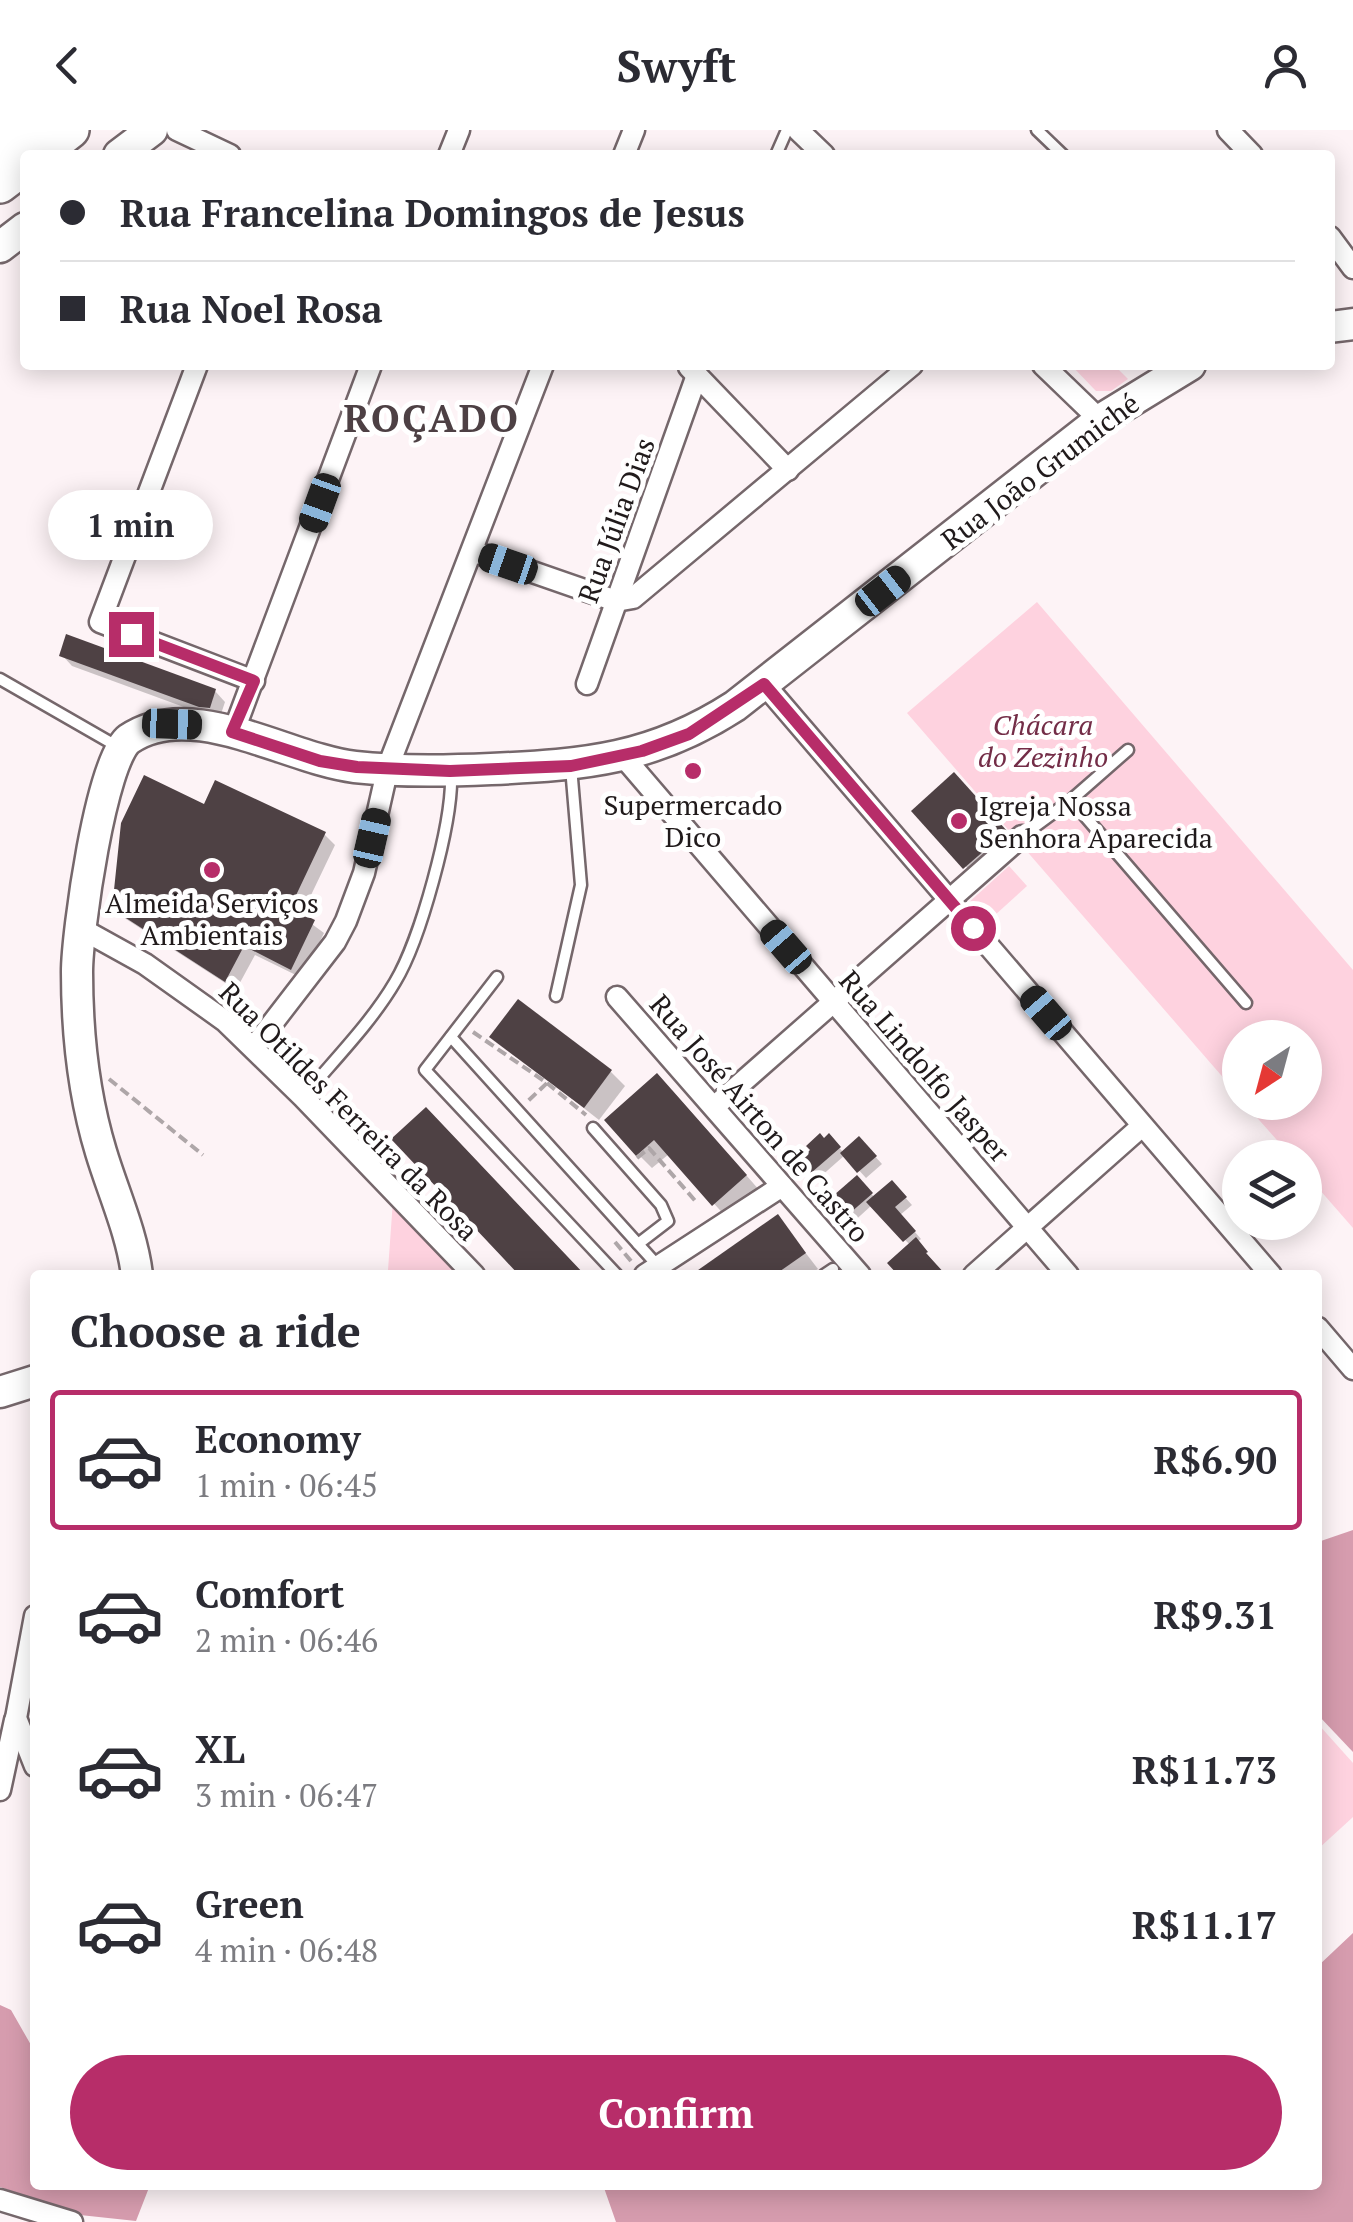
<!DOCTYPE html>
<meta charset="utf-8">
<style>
:root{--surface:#fff;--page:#f7f7f7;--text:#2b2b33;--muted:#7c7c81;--line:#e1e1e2;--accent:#b72d69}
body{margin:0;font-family:"PT Serif",serif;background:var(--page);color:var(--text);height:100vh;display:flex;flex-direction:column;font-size:38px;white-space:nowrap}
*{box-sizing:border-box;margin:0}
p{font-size:32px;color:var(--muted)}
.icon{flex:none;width:55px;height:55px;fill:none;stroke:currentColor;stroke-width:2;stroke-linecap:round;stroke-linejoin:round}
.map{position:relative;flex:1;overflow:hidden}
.drawer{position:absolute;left:30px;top:1140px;width:1292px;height:920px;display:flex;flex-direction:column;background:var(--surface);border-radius:10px;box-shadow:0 5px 25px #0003}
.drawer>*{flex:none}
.banner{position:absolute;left:20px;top:20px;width:1315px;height:220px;border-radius:10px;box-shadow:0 5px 25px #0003;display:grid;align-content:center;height:220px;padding:0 40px;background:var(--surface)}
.needle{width:65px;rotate:216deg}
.buttons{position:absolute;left:1222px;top:890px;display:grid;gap:20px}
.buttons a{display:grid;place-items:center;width:100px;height:100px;border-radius:50%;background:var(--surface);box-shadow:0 5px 25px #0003;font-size:50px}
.end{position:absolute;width:45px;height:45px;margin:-22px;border:12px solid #b72d69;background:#fff;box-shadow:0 0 0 5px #fff}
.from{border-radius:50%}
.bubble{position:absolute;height:70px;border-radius:35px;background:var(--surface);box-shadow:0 5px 25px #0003;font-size:32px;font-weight:700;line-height:70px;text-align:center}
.car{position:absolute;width:30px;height:60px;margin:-30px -15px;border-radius:12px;box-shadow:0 0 8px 2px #0007;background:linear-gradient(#222 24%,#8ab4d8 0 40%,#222 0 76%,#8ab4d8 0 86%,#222 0)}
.banner b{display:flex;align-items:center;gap:35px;height:95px;font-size:38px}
.banner b+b{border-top:2px solid var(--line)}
.banner i{width:25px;height:25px;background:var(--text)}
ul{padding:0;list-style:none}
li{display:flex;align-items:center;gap:30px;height:140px;margin:0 20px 15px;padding:0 20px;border:5px solid transparent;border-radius:10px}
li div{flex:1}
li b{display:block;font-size:38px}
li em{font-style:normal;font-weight:700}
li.current{border-color:var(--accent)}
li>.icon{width:90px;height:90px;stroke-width:1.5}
h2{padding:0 40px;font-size:45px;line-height:120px}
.cta{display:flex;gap:20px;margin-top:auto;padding:20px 40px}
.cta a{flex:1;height:115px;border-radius:60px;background:var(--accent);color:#fff;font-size:40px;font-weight:700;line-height:115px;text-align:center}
header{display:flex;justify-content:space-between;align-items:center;height:130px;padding:0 40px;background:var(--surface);font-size:45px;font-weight:700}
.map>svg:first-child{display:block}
.green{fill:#fed2df}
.forest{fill:#d69cae}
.shadow{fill:#0003}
.building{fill:#4e4144}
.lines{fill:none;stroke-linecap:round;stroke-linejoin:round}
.service-casing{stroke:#75676b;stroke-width:15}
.minor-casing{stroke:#75676b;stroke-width:25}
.primary-casing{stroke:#75676b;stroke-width:35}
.motorway-casing{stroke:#75676b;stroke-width:40}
.path{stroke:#aea6a8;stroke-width:4;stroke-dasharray:10 5;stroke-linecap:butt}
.service{stroke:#fff;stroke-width:10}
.minor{stroke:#fff;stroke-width:20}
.primary{stroke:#fff;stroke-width:30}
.motorway{stroke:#fff;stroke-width:35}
.route{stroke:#b72d69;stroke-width:12}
.poi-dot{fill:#b72d69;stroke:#fff;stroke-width:4}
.labels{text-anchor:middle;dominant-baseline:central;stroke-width:10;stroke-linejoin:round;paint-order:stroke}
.street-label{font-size:28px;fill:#201a1b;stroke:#fff}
.park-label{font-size:28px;font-style:italic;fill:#732d47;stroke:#fff}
.poi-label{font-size:28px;fill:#201a1b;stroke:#fff}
.district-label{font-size:38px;font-weight:bold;letter-spacing:2.5px;fill:#4d4044;stroke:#fff}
</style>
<header><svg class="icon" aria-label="back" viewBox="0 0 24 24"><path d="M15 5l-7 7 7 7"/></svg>Swyft<svg class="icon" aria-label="person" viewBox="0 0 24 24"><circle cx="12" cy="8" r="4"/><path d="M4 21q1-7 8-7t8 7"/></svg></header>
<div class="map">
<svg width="1353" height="2092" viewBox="0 0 1353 2092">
<rect width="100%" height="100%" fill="#fdf3f6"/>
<!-- green -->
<g class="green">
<polygon points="1071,235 1114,235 1128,249 1111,261 1096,261"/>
<polygon points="1037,472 1353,840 1353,1098 1305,1043 1305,1028 1292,1027 1244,973 1305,972 1305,908 1240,908 1240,967 907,583"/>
<polygon points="1009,736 1027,756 984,795 967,774"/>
<polygon points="393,1070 465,1145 393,1145 388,1140"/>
<polygon points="1318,1594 1353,1633 1353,1687 1318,1719"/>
</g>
<!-- forest -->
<g class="forest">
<polygon points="1353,1400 1353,1622 1318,1585 1318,1412"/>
<polygon points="1353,1803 1353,2092 616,2092 603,2055 1318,2055 1318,1836"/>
<polygon points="0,1875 11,1880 35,1922 35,2055 150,2055 136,2091 80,2085 0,2057"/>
</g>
<!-- shadow -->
<g class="shadow">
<polygon points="62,525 215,561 225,572 220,587 211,587 72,536"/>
<polygon points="969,660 1020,717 980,752 915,681"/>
<polygon points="205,677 324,704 335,715 301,786 324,803 302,848 255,825 236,860 126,789 114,778"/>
<polygon points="493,907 611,942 625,956 599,990"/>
<polygon points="672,960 760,1061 728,1089 669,1024 652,1038 638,1024"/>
<polygon points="829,1007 844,1023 859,1009 882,1034 866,1048 845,1025 819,1048 802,1030"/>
<polygon points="857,1048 875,1068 892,1053 912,1075 900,1085 921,1109 917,1112 944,1145 901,1145 910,1115 872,1075 850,1095 830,1072"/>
<polygon points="778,1087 818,1139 809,1145 695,1145"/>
</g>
<!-- building -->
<g class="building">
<polygon points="66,504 216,559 210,578 199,577 59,526"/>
<polygon points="954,642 1007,701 963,739 911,681"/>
<polygon points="144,645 204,674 215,650 326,702 290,778 315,790 291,840 244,816 225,852 112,779 121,693"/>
<polygon points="518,869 612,940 584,978 489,907"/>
<polygon points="657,943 747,1045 712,1076 654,1010 636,1026 604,990"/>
<polygon points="426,977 585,1145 519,1145 504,1129 391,1009"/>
<polygon points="820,1003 824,1008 829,1003 841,1017 811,1043 799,1030 810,1020 806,1016"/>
<polygon points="859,1006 877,1026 857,1043 840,1023"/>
<polygon points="857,1045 873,1063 842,1090 826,1072"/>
<polygon points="892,1050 907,1067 895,1077 916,1101 903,1112 866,1072"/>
<polygon points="778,1084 806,1123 776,1144 691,1145"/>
<polygon points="916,1107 928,1122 926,1123 946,1145 898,1145 887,1133"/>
</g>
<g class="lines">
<defs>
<g id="service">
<polyline points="1037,0 1063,25"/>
<polyline points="776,25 787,0"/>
<polyline points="0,549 120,618"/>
<polyline points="1071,670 1246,873"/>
<polyline points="1022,706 1071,670 1128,620"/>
<polyline points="497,847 425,940 617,1145"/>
<polyline points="556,866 581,755 571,637"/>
<polyline points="451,907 658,1136"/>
<path d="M303,967C334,930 371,893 395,852C420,811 453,692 451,644"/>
<polyline points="593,998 661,1075 668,1091 638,1114"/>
<polyline points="824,1145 833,1139"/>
</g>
<g id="minor">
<polyline points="177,0 230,25"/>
<polyline points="798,0 824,25"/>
<polyline points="1228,0 1252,25"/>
<polyline points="449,25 459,0"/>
<polyline points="624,25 634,0"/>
<polyline points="1330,107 1353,138"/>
<polyline points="197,235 100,492 254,551"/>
<polyline points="1043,235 1100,290"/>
<polyline points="689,237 788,340"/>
<polyline points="472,421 616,471 633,468 912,235"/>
<polyline points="587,554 697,245"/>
<polyline points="764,554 1271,1145"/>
<polyline points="233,603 371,235"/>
<polyline points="622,625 1068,1145"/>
<polyline points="80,798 145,834 225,891 303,967 474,1145"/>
<polyline points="617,867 860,1145"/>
<polyline points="254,917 335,812 346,791 364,743 388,637 543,235"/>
<polyline points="714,977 1022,706"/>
<polyline points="645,1145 782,1056"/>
<polyline points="974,1145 1142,996"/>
<polyline points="1318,1198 1353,1239"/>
<polyline points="35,1486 16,1588 35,1636"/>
<polyline points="0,1660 15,1590"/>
<polyline points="0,2070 72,2092"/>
</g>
<g id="primary">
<polyline points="119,25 152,0"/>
<polyline points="0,117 25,98"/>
<polyline points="1330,197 1353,194"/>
<path d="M137,1145C132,1103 113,1062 101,1022C84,966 77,901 77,842C77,804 101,629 129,609C192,566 287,629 355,637C399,642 446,641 491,639C585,635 653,629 735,576L1100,290L1190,235"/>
<polyline points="0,1262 35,1251"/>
</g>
<g id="motorway">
<polyline points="0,21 27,0"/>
<polyline points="39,25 71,0"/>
<polyline points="0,55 25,36"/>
</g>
</defs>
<!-- service casing -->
<use href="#service" class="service-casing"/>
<!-- minor casing -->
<use href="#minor" class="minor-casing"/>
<!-- primary casing -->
<use href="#primary" class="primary-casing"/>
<!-- motorway casing -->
<use href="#motorway" class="motorway-casing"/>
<!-- path -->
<g class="path">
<polyline points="473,902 547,953 528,971"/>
<polyline points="109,949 203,1025"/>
<polyline points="547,953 586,985"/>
<polyline points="637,1028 649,1018 698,1074"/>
<polyline points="615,1112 631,1131"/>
</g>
<!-- service -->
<use href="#service" class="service"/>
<!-- minor -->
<use href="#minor" class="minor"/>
<!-- primary -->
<use href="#primary" class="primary"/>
<!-- motorway -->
<use href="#motorway" class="motorway"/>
</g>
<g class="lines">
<!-- route -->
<polyline class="route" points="131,504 254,551 232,602 320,631 357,637 450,641 571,636 642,621 689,604 764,554 973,798"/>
</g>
<!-- markers -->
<g class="poi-dot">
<circle cx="693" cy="641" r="10"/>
<circle cx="959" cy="691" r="10"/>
<circle cx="212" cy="740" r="10"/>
</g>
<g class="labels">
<!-- street labels -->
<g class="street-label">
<text transform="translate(1040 341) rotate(-37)">Rua João Grumiché</text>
<text transform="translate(616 390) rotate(-70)">Rua Júlia Dias</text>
<text transform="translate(925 936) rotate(49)">Rua Lindolfo Jasper</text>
<text transform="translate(349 981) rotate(45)">Rua Otildes Ferreira da Rosa</text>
<text transform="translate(760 988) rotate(49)">Rua José Airton de Castro</text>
</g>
<!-- park labels -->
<g class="park-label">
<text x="1043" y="594">Chácara<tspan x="1043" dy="32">do Zezinho</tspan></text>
</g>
<!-- poi labels -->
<g class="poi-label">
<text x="693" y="674">Supermercado<tspan x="693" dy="32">Dico</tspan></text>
<text x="979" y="675" text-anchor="start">Igreja Nossa<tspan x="979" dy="32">Senhora Aparecida</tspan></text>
<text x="212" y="772">Almeida Serviços<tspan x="212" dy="32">Ambientais</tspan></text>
</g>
<!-- district labels -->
<g class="district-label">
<text x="432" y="288">ROÇADO</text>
</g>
</g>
</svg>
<div class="buttons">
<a><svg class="needle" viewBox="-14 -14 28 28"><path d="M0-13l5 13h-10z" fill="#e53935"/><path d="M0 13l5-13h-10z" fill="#7c7c81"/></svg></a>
<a><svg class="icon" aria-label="layers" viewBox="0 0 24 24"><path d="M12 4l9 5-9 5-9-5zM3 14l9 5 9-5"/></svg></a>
</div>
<i class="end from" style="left:973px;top:798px"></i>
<i class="end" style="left:131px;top:504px"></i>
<div class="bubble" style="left:48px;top:360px;width:165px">1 min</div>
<i class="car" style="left:320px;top:373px;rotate:200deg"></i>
<i class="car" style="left:508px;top:434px;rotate:289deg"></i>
<i class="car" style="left:883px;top:461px;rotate:52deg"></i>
<i class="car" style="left:172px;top:594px;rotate:92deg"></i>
<i class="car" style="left:372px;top:708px;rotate:13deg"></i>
<i class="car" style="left:786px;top:817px;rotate:319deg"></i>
<i class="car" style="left:1046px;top:883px;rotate:319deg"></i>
<div class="banner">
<b><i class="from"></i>Rua Francelina Domingos de Jesus</b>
<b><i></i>Rua Noel Rosa</b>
</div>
<section class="drawer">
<h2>Choose a ride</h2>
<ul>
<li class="current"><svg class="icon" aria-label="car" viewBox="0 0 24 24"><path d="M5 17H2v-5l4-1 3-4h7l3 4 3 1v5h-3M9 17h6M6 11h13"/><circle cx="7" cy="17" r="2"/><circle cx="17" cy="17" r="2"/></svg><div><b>Economy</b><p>1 min · 06:45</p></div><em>R$6.90</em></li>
<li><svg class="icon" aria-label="car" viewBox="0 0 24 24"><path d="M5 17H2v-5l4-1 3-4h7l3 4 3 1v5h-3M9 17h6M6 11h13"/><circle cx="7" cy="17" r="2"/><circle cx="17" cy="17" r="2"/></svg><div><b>Comfort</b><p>2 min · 06:46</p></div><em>R$9.31</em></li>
<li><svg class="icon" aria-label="car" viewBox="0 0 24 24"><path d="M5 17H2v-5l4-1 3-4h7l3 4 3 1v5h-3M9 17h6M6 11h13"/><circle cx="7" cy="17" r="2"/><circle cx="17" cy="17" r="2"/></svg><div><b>XL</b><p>3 min · 06:47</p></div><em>R$11.73</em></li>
<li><svg class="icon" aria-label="car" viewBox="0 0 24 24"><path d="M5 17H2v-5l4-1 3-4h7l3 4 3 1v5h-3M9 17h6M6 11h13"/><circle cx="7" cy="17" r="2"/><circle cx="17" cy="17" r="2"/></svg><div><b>Green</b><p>4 min · 06:48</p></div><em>R$11.17</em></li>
</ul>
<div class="cta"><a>Confirm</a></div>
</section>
</div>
